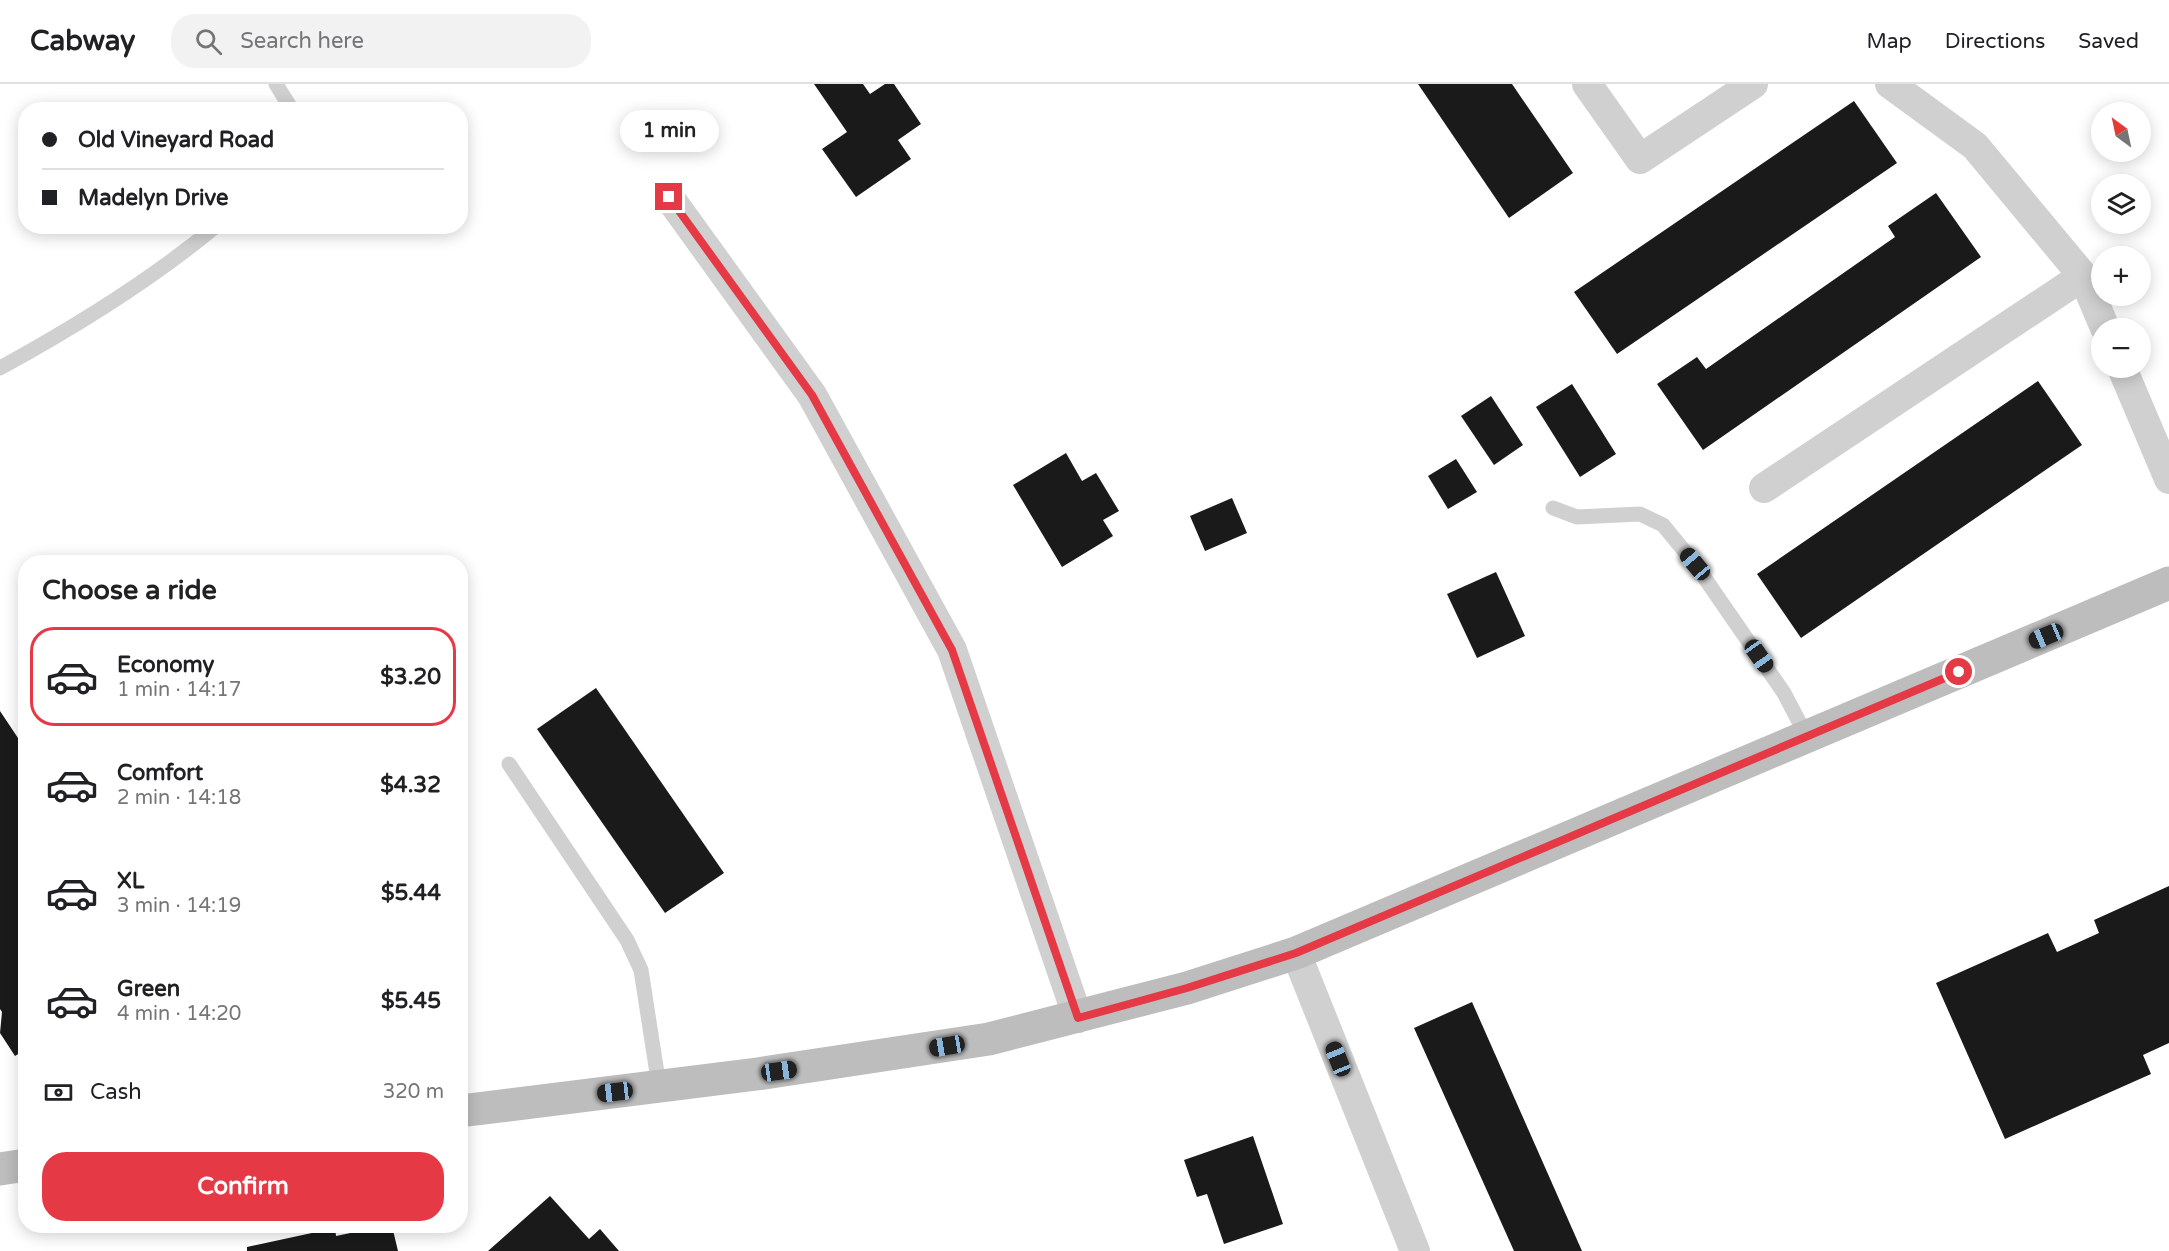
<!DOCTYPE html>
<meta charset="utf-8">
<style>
:root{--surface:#fff;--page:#f2f2f2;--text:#202124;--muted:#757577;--line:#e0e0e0;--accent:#e63946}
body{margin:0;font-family:"Varela Round",sans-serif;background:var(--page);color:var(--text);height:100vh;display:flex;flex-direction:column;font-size:22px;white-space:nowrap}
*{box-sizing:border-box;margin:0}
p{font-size:20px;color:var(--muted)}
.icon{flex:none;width:33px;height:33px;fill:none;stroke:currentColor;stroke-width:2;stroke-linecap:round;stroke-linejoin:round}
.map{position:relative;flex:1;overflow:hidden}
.sheet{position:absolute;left:18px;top:471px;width:450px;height:678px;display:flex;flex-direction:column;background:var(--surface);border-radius:24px;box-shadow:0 3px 15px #0003}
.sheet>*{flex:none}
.guide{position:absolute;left:18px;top:18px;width:450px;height:132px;border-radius:24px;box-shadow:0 3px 15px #0003;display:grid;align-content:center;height:132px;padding:0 24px;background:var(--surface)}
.needle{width:39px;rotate:327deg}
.tools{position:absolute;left:2091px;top:18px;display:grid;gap:12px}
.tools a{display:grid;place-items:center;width:60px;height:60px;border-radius:50%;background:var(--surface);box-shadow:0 3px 15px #0003;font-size:30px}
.end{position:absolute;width:27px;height:27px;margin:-14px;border:8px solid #e63946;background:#fff;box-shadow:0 0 0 3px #fff}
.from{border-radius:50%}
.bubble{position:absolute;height:42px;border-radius:21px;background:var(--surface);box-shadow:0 3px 15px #0003;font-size:20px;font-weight:700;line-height:42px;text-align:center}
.car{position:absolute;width:18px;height:36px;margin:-18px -9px;border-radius:8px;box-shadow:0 0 4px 2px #0007;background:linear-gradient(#222 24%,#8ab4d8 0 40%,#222 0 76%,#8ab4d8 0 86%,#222 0)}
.guide b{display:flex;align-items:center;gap:21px;height:57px;font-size:22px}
.guide b+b{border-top:2px solid var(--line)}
.guide i{width:15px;height:15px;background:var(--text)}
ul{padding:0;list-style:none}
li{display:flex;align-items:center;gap:18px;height:99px;margin:0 12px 9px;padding:0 12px;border:3px solid transparent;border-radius:24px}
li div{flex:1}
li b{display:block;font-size:22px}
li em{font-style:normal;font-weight:700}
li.selected{border-color:var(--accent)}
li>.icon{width:54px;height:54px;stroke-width:1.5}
h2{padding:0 24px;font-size:27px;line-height:72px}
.pay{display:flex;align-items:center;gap:15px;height:66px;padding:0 24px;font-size:22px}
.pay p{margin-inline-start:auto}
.cta{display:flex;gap:12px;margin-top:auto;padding:12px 24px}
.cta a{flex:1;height:69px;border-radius:24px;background:var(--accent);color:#fff;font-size:24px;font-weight:700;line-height:69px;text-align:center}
header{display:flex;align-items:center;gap:36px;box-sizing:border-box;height:84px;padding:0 30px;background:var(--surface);border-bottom:2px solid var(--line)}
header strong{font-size:28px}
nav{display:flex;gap:33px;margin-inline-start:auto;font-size:21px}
.search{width:420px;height:54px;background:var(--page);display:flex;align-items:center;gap:15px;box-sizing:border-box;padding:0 21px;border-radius:24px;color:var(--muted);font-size:22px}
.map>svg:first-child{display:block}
.building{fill:#1a1a1a}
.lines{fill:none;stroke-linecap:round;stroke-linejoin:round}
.lane{stroke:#d0d0d0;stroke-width:15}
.street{stroke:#d0d0d0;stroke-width:30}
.secondary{stroke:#bdbdbd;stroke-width:33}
.route{stroke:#e63946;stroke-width:8}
</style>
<header>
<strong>Cabway</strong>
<div class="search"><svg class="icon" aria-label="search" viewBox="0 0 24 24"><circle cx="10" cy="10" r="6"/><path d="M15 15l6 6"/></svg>Search here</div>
<nav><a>Map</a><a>Directions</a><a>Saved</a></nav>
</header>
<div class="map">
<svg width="2169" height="1167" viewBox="0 0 2169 1167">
<rect width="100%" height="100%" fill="#fff"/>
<!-- building -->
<g class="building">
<polygon points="814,0 863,0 870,10 885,0 894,0 921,40 898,56 911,75 856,113 822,65 847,48"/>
<polygon points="1418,0 1512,0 1573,89 1509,134"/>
<polygon points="1854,17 1897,79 1617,270 1574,208"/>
<polygon points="1936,109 1981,173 1703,366 1657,300 1697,273 1706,285 1895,153 1888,142"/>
<polygon points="2038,297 2082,361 1801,554 1757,490"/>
<polygon points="1572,300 1616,370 1580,393 1536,323"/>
<polygon points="1491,312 1523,361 1494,381 1461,332"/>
<polygon points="1066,369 1082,397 1096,389 1119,427 1103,436 1113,452 1062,483 1013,401"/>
<polygon points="1456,375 1477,408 1448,425 1428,392"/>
<polygon points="1232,414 1247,449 1205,467 1190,432"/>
<polygon points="1496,488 1525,552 1477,574 1447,510"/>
<polygon points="596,604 724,789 665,829 537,645"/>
<polygon points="0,627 26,666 26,965 15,972 0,949 2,928 0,925"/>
<polygon points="2169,802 2169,959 2143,971 2151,990 2005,1055 1936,899 2048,849 2057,868 2099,849 2094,836"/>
<polygon points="1472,918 1582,1167 1514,1167 1414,944"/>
<polygon points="1253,1052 1283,1140 1224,1160 1207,1110 1197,1113 1184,1076"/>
<polygon points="550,1112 589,1155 600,1145 619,1167 488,1167"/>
<polygon points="384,1142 392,1142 398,1167 247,1167 247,1163 335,1144 336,1152"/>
</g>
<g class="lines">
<!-- lane -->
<g class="lane">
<polyline points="276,0 292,26"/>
<path d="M0,284C75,243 150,197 216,142"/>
<polyline points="1553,424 1577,433 1640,430 1663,441 1695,480 1784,609 1807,653"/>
<polyline points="509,680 627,856 641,886 659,1002"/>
</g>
<!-- street -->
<g class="street">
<polyline points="1587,0 1640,75 1753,0"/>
<polyline points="1890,0 1975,62 2083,192 2105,244"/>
<polyline points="669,113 812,311 952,566 1078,934"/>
<polyline points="2122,284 2169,395"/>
<polyline points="1764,404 2083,192"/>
<polyline points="1296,869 1415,1167"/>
</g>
<!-- secondary -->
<g class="secondary">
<polyline points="460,1027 757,990 989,955 1187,904 1296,869 2169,499"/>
<polyline points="0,1085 26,1081"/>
</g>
</g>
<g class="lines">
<!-- route -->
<polyline class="route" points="669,113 812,311 952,566 1078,934 1187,904 1296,869 1959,588"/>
</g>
</svg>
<div class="tools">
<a><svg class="needle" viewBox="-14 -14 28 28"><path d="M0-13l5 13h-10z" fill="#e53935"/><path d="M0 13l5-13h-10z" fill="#757577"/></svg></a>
<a><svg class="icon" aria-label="layers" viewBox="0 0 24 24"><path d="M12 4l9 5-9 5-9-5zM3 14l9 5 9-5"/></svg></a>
<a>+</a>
<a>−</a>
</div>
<i class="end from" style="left:1959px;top:588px"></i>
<i class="end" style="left:669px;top:113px"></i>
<div class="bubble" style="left:620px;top:26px;width:99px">1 min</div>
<i class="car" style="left:1695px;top:480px;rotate:320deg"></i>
<i class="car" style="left:2046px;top:552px;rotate:247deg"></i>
<i class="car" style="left:1759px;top:572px;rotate:145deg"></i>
<i class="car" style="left:947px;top:962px;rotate:260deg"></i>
<i class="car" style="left:1338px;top:975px;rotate:338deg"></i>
<i class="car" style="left:779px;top:987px;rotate:82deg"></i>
<i class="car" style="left:615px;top:1008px;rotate:263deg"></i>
<div class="guide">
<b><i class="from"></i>Old Vineyard Road</b>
<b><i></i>Madelyn Drive</b>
</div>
<section class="sheet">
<h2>Choose a ride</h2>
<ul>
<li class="selected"><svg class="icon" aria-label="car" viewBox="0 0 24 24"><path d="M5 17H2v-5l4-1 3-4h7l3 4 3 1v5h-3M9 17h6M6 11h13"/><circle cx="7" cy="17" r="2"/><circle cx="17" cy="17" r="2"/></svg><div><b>Economy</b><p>1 min · 14:17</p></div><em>$3.20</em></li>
<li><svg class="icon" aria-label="car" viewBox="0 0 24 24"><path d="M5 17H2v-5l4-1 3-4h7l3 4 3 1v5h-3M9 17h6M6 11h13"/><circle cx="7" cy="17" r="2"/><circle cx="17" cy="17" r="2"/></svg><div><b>Comfort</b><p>2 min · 14:18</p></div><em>$4.32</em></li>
<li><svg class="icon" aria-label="car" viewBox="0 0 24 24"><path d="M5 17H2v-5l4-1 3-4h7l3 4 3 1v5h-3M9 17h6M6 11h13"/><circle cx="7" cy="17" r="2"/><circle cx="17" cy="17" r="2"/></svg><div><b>XL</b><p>3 min · 14:19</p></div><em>$5.44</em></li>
<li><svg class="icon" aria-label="car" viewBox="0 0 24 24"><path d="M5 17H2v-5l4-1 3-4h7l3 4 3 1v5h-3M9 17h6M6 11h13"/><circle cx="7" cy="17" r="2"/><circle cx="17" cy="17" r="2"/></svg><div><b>Green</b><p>4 min · 14:20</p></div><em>$5.45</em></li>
</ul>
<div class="pay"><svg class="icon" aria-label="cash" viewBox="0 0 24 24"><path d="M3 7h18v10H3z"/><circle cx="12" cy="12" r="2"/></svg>Cash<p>320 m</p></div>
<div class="cta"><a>Confirm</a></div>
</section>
</div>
